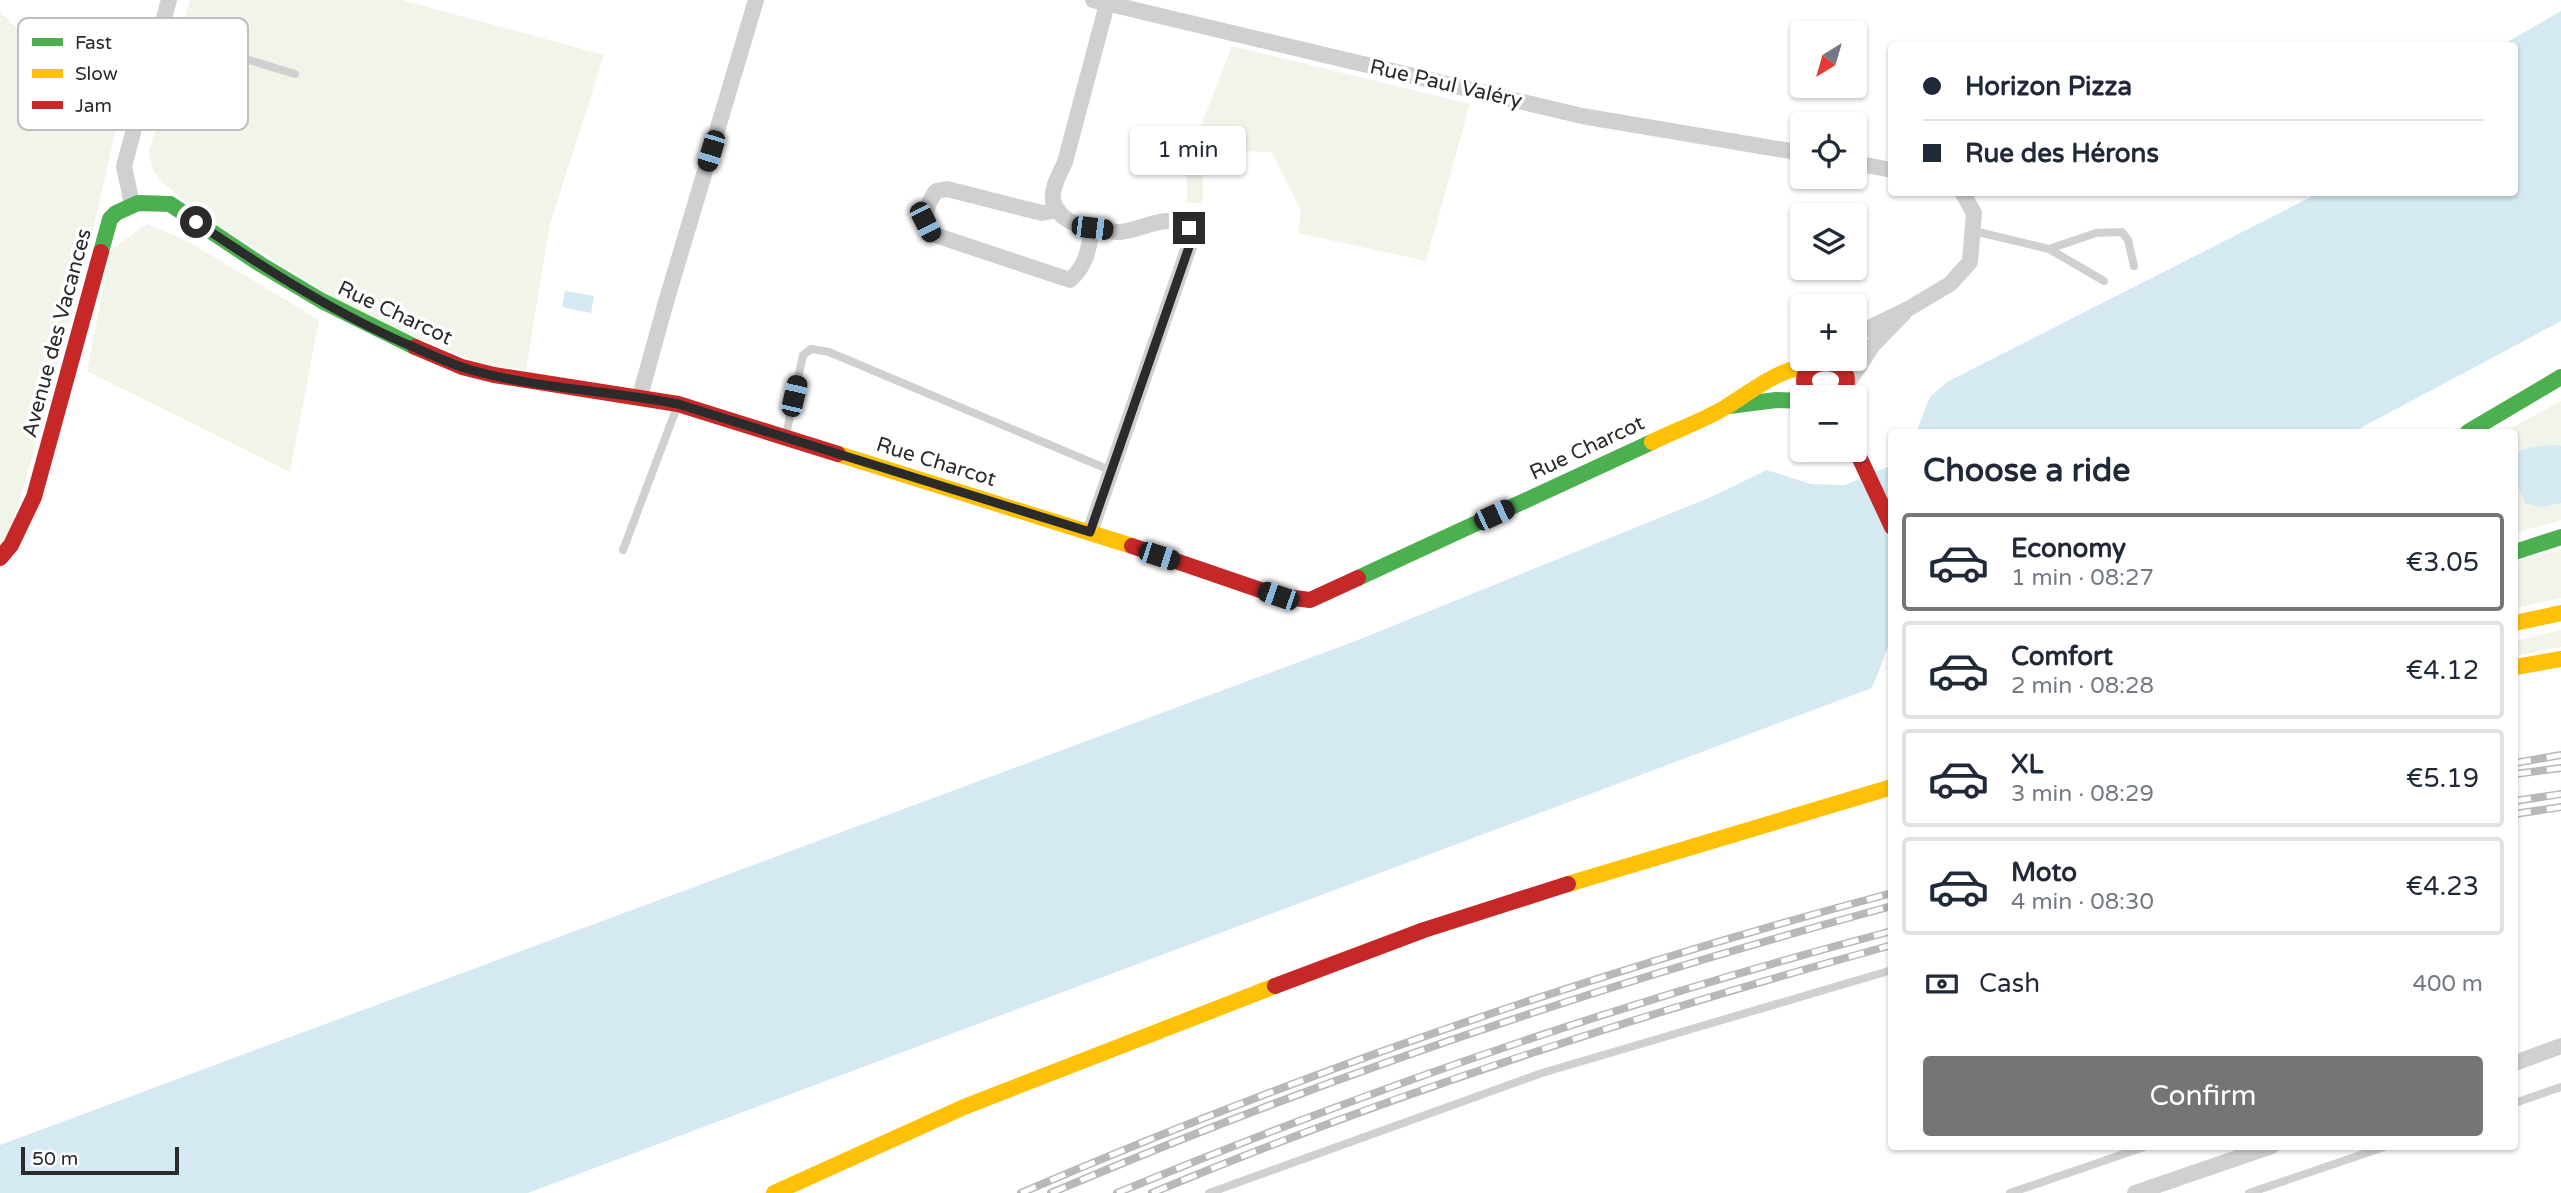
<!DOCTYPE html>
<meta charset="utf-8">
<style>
:root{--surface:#fff;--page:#f2f2f3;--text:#1f2937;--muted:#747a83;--line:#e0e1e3;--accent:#757575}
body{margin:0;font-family:"Varela Round",sans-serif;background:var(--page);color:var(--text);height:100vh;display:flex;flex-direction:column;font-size:26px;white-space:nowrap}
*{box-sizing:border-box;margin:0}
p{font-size:23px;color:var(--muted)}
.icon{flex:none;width:38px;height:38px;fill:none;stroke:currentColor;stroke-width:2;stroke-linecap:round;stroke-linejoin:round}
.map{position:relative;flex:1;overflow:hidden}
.side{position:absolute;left:1888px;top:429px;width:630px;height:721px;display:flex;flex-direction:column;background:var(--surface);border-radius:7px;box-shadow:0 2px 5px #0004}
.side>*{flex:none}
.banner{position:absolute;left:1888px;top:42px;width:630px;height:154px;border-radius:7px;box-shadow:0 2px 5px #0004;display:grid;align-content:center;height:154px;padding:0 35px;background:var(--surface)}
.needle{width:46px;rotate:217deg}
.tools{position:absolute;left:1790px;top:21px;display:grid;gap:14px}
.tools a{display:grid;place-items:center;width:77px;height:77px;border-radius:7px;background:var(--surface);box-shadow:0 2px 5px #0004;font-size:35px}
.scale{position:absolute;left:21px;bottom:18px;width:158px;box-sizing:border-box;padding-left:7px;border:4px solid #2b2b2b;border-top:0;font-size:19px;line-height:24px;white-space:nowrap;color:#2b2b2b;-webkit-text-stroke:5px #fff;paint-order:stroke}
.end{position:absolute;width:32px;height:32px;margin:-16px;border:9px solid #2b2b2b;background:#fff;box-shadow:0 0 0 4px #fff}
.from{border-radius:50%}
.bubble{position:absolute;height:49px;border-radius:7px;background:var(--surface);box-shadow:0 2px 5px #0004;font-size:23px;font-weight:600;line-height:49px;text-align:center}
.car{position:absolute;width:21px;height:42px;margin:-21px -10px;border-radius:9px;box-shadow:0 0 5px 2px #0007;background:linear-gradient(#222 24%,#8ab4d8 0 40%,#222 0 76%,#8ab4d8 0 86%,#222 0)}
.banner b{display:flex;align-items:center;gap:24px;height:66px;font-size:26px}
.banner b+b{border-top:2px solid var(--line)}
.banner i{width:18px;height:18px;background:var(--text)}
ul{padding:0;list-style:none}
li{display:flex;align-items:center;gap:21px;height:98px;margin:0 14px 10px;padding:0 21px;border:4px solid var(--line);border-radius:7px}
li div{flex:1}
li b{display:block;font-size:26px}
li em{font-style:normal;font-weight:600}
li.on{border-color:var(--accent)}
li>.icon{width:63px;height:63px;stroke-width:1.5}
h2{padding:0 35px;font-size:32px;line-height:84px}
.pay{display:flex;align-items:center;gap:18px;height:77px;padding:0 35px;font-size:26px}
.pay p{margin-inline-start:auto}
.cta{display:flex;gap:14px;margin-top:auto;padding:14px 35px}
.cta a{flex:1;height:80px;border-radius:7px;background:var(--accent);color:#fff;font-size:28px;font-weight:600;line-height:80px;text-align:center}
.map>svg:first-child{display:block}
.green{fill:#f0f4e9}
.water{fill:#d4e9f2}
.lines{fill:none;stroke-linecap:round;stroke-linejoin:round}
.lane{stroke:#d0d0d0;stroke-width:8}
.street{stroke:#d0d0d0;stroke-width:16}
.fast{stroke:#4caf50;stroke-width:16}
.slow{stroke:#ffc107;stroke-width:16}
.jam{stroke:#c62828;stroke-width:16}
.rail-casing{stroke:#b8b8b8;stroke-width:8}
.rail{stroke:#fff;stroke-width:5;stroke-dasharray:16;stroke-linecap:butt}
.route{stroke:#2b2b2b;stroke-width:9}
.labels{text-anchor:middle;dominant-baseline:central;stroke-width:7;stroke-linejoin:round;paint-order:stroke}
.street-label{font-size:21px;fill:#2b2b2b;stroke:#fff}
.key{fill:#fff;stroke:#bfbfbf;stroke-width:2}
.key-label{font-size:19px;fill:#2b2b2b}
</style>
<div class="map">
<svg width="2561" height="1193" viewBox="0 0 2561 1193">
<rect width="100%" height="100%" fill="#fff"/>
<!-- green -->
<g class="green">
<polygon points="190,0 402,0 604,55 550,224 526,370 487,365 368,319 202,215 162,182 152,168 149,152"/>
<path d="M0,12L116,126C87,267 48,404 7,542L0,546Z"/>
<polygon points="1232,46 1470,104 1426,261 1298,233 1301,211 1272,152 1236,151 1233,139 1217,138 1203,166 1203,203 1187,203 1187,162"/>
<polygon points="147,224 187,241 319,320 290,472 87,371 111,250"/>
<polygon points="2561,401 2561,520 2515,533 2515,432 2504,432"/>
<polygon points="2561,549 2561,598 2515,608 2515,562"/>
<polygon points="2561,630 2561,647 2515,656 2515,641"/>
</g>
<!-- water -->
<g class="water">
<polygon points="2561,11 2561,321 2353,432 1916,432 1930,397 1947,382 2319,193 2515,192 2515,46 2502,45"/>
<polygon points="565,291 594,296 591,313 562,307"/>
<polygon points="2559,445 2561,446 2561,503 2541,507 2525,503 2515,481 2515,453 2531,447"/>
<polygon points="1892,465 1892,637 1872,688 528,1193 0,1193 0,1145 1358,640 1711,497 1767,470 1811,484 1845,485"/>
</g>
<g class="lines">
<!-- lane -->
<g class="lane">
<polyline points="160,33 295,74"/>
<polyline points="1974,231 2049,249 2104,281"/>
<polyline points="2049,249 2096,233 2122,232 2128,240 2134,266"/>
<polyline points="786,435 803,355 811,349 829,352 1112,471"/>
<polyline points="623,550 677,407"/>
<polyline points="2515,1103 2561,1087"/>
<polyline points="1209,1193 1542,1073 1892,970"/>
<polyline points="2010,1193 2147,1146"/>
<polyline points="2249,1193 2387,1146"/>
</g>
<!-- street -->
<g class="street">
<polyline points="1093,0 1582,116 1802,153"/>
<polyline points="1855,163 1892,170"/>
<polyline points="132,204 124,166 169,0"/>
<path d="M1058,210L1042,213L947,189L936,191C925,207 923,216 932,234L1070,280C1086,266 1089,249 1092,228C1077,227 1056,217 1053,200C1051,188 1060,173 1065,162L1107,4"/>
<polyline points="1855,335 1908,309 1950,284 1970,262 1974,213 1962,192"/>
<polyline points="1847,384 1873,345 1904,313"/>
<polyline points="640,396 666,302 756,0"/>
<path d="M1090,532L1189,247V228C1169,211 1143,230 1120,232C1111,232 1101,229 1092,228"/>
<polyline points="2515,1063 2561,1046"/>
<polyline points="2135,1193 2272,1146"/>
</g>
<!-- fast -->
<g class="fast">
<polyline points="101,252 110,219 116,213 138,203 170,204 260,264 322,301 415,347"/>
<polyline points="1729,406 1776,400 1802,401"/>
<polyline points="2468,432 2561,377"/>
<polyline points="2515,552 2561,537"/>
<polyline points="1358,578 1652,442"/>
</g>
<!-- slow -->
<g class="slow">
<path d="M1652,442C1676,430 1703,421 1726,407C1755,389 1779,368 1814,365"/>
<polyline points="838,454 1132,546"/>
<polyline points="2515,623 2561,613"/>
<polyline points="2515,667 2561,659"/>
<polyline points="1568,884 1892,787"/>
<polyline points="774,1193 964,1107 1275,986"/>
</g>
<!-- jam -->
<g class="jam">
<polyline points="415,347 462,367 494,375 678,404 838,454"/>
<path d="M1810,397C1808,392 1804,386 1804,381C1803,358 1848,357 1847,381C1847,386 1843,392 1841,397"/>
<polyline points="1855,448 1892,527"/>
<polyline points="1132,546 1278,596 1310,600 1358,578"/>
<polyline points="0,558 11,545 34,497 101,252"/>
<polyline points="1275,986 1424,930 1568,884"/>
</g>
<defs>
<g id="rail">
<polyline points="2515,763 2561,755"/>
<polyline points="2515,774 2561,768"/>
<polyline points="2515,801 2561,794"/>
<polyline points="2515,814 2561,807"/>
<path d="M1021,1193C1303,1072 1595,972 1892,893"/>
<path d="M1051,1193C1323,1077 1606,983 1892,906"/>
<path d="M1117,1193C1369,1089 1628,1000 1892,931"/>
<path d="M1152,1193C1392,1093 1641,1014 1892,945"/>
</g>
</defs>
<!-- rail casing -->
<use href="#rail" class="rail-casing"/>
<!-- rail -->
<use href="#rail" class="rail"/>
</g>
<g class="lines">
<!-- route -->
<path class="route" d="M196,222C267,270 339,316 418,349C434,356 451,364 468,369C536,389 609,390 678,404L1090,532L1189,247V228"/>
</g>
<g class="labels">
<!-- street labels -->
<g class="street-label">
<text transform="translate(1446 84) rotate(13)">Rue Paul Valéry</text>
<text transform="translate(395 313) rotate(25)">Rue Charcot</text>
<text transform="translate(57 333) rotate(-75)">Avenue des Vacances</text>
<text transform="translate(1587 448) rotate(-25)">Rue Charcot</text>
<text transform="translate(936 462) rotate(17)">Rue Charcot</text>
</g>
</g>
<!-- legend -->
<rect x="18" y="18" width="230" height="112" rx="10" class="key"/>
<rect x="32" y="38" width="31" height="8" fill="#4caf50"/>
<rect x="32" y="69" width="31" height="9" fill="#ffc107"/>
<rect x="32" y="101" width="31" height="8" fill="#c62828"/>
<g class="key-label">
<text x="75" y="49">Fast</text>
<text x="75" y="80">Slow</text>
<text x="75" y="112">Jam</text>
</g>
</svg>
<div class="tools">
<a><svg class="needle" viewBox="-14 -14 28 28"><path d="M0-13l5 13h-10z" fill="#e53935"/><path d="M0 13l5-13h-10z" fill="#747a83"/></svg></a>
<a><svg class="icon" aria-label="locate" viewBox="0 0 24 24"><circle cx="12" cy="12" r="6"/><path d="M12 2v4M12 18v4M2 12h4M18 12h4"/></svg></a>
<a><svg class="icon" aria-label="layers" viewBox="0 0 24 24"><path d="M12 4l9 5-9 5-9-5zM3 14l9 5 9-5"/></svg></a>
<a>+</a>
<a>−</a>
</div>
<div class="scale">50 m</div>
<i class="end from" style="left:196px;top:222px"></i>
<i class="end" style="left:1189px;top:228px"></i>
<div class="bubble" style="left:1130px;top:126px;width:116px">1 min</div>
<i class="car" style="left:711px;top:151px;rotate:197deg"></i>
<i class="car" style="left:925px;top:222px;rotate:153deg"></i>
<i class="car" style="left:1092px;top:228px;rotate:97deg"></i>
<i class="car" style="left:794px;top:396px;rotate:13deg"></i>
<i class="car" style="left:1494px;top:515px;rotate:65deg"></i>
<i class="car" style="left:1159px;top:556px;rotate:108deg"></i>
<i class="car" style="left:1278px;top:596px;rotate:289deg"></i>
<div class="banner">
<b><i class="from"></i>Horizon Pizza</b>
<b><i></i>Rue des Hérons</b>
</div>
<section class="side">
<h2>Choose a ride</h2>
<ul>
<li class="on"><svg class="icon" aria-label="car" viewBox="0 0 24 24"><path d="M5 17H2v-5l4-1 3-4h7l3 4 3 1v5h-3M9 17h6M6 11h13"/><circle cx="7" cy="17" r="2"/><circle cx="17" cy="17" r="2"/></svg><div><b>Economy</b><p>1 min · 08:27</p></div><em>€3.05</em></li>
<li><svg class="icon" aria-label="car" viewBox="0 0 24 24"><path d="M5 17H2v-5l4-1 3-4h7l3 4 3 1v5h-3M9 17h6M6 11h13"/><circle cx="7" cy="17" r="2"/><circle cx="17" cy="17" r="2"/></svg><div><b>Comfort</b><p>2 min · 08:28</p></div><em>€4.12</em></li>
<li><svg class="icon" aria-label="car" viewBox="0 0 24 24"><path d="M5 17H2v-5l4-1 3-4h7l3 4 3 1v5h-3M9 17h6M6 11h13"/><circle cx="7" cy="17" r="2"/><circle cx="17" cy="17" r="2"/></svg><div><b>XL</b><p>3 min · 08:29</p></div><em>€5.19</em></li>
<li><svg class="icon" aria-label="car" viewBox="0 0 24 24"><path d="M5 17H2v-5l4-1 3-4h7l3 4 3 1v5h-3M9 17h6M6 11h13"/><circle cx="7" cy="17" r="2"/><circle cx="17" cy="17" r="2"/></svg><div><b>Moto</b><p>4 min · 08:30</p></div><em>€4.23</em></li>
</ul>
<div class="pay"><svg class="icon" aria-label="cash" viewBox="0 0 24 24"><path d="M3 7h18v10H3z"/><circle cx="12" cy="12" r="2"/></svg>Cash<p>400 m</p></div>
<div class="cta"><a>Confirm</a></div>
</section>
</div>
